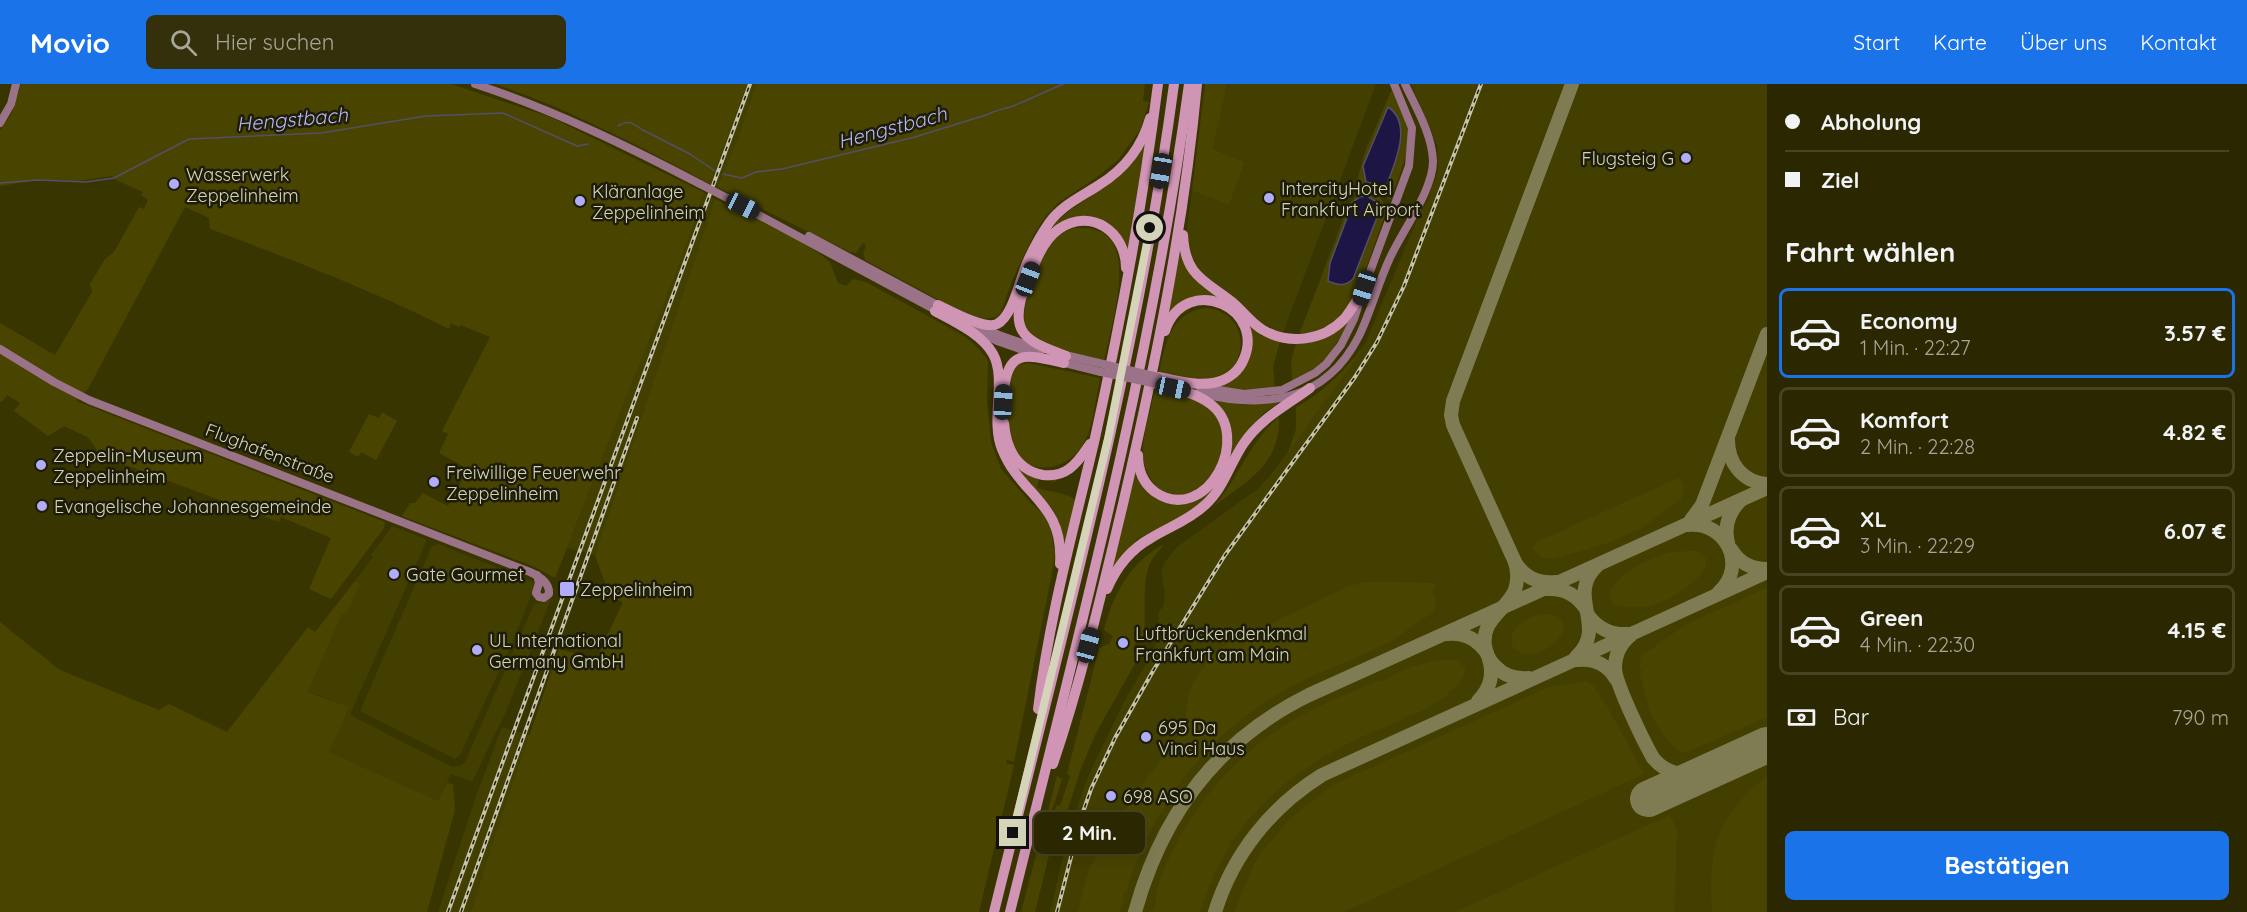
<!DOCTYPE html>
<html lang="de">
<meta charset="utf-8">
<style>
:root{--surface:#2b2801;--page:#33300b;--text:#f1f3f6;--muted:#a6a699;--line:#474423;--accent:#1a73e8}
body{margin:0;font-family:Quicksand,sans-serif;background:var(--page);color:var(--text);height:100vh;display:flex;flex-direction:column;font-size:22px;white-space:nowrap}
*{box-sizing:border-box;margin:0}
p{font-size:20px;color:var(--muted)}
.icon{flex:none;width:33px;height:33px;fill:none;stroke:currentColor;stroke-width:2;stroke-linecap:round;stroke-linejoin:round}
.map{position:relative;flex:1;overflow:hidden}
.side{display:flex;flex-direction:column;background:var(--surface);width:480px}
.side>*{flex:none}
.hud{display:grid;align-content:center;height:132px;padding:0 18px;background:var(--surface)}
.end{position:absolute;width:27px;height:27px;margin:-14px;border:8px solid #d5d4bb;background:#111;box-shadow:0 0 0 3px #111}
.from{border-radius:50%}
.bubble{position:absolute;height:42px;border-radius:9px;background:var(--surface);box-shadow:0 6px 24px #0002,0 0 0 2px var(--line);font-size:20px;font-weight:700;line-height:42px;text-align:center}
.car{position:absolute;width:18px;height:36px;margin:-18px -9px;border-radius:8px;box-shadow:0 0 4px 2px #0007;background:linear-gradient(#222 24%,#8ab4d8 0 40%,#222 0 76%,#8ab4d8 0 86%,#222 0)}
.hud b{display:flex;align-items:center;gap:21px;height:57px;font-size:22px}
.hud b+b{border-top:2px solid var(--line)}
.hud i{width:15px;height:15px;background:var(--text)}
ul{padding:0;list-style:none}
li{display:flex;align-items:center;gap:18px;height:90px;margin:0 12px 9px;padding:0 6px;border:3px solid var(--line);border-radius:9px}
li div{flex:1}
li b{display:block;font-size:22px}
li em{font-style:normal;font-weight:700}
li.active{border-color:var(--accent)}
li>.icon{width:54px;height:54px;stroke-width:1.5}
h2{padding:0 18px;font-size:27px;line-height:72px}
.pay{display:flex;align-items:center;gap:15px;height:66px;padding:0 18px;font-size:22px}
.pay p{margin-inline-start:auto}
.button{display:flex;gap:12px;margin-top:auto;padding:12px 18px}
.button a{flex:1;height:69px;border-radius:9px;background:var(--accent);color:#fff;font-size:24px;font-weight:700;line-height:69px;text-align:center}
header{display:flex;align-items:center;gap:36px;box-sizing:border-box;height:84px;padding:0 30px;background:var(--accent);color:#fff}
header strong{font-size:28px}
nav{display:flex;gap:33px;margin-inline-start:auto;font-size:21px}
.search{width:420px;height:54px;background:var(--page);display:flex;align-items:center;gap:15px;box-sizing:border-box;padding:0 21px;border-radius:9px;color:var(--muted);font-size:22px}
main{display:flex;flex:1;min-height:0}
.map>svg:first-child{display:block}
.built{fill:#433f00}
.green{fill:#494501}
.water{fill:#1d1644;stroke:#544f68;stroke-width:1.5}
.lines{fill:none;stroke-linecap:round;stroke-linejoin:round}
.stream{stroke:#544f68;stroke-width:1.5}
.taxiway{stroke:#7f7c54;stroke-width:14}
.runway{stroke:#7f7c54;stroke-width:36}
.secondary{stroke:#9b7389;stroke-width:8}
.highway{stroke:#d094b5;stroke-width:10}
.rail-casing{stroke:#c5c4a8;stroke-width:4}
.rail{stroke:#1d1c08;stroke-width:1.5;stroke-dasharray:4.5;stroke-linecap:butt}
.secondary-bridge{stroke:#9b7389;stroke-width:8}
.route{stroke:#d5d4bb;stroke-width:8}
.poi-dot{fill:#b1adfa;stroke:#1d1c08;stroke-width:2}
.labels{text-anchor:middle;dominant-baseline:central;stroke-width:5;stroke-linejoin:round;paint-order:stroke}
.poi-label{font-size:18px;fill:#d5d4bb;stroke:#1d1c08;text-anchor:start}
.street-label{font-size:18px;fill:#d5d4bb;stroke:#1d1c08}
.water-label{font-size:20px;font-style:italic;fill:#b8b6f7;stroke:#1d1c08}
</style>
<header>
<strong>Movio</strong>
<div class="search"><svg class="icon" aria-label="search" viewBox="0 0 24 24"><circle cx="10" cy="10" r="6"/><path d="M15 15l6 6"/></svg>Hier suchen</div>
<nav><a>Start</a><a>Karte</a><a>Über uns</a><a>Kontakt</a></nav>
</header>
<main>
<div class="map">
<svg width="1767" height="828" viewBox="0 0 1767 828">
<rect width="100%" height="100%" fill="#393501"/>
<!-- built -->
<g class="built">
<polygon points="747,0 756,0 739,52 717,103 710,100"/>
<polygon points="1227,0 1376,0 1283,249 1263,240 1208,198 1195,182 1188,167 1186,152 1192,107 1229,121 1245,78 1213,65"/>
<polygon points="1411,0 1767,0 1767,828 1050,828 1071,739 1090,688 1124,618 1154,566 1157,556 1159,527 1163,523 1165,510 1161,488 1165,478 1177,463 1259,404 1272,389 1317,329 1365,260 1419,131 1427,118 1438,87 1438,63"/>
<polygon points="705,109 715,115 595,471 567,464 678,183 698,130 701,114"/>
<polygon points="392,442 426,455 426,458 350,631 452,683 460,682 465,678 534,520 546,518 552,513 505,630 472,698 451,690 438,717 328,668 332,616 308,608 342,530 345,531 360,498 355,497 373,473 371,471"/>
<polygon points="438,460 536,499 514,555 460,671 455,675 360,627 432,462"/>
<polygon points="502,643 530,651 491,763 471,828 438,828 475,715"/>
</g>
<!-- green -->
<g class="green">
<path d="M21,0H451L550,33L705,109L701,114L698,130L678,183L555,494L535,483L402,432L410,419H415L423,409L448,422L468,385L439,369L448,350L442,347L490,253L461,241L459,243L451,239L449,245C371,206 293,176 213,146L210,144L209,134L185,123L88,305L76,317L385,438L384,444L331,515L309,505L331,454L281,433L279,438L101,372L89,354L64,342L48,352L14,327L20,319L7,311L2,318L0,317V239L55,271L92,208L90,200L105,175L114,168L139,123L144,125L148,116L141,111L143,108L116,96L112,92L78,97L39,96L0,102V47L12,29Z"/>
<path d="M495,0H747L710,100C640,62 569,25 495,0Z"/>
<polygon points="756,0 1145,0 1143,17 1149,18 1140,46 1118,76 1097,93 1058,119 1046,132 1034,150 1012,197 1001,228 996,233 982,235 952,223 865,176 863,169 866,162 863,159 856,169 850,168 717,103 739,52"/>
<polygon points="1205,0 1227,0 1213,65 1245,78 1229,121 1192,107"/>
<path d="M1392,5C1396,14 1402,24 1406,35C1414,62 1399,91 1390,117L1382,105L1366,101L1355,104L1365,68Z"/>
<path d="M1150,44L1128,164C1104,122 1090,136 1050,146C1070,120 1101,111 1123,88C1135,77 1142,58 1150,44Z"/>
<path d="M1367,107C1379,109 1384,116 1386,128C1376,154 1361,208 1344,228C1333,242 1316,247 1299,251L1349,120L1359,109Z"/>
<polygon points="715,115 788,150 820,170 830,178 838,199 846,202 853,195 866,198 966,253 980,266 988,277 987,318 991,358 1001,385 1030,418 1043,430 1050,441 1055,470 1053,484 1014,678 1007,676 1006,679 1014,681 979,828 471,828 491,763 559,565 596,575 623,518 610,513 595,471"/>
<path d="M1074,144C1086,144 1100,144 1109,154C1132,178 1110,247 1104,277C1086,272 1037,261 1027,246C1016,230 1041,169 1054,156C1060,150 1066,147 1074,144Z"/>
<polygon points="1181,165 1220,215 1208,213 1165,241"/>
<path d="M1206,224C1217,225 1227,229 1234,239C1246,254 1241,283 1223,292C1203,301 1180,293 1159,289C1166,259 1170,228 1206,224Z"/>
<path d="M1350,235C1336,263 1322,285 1292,298L1291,277L1296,260C1319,259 1333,251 1350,235Z"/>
<path d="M1251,243L1260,251L1280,258L1273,282L1275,304L1247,307L1216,302C1246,298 1253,271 1249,245Z"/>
<path d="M1365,260L1357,273L1288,369L1296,345V323C1326,307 1345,286 1365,260Z"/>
<path d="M1028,279L1100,294C1096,314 1094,338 1085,357C1080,367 1069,378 1058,381C1014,395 1006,349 1008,316C1009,304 1009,290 1017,281Z"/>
<path d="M1155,306C1170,309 1187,311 1200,318C1256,349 1197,440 1157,403C1150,395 1144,385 1143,374C1141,352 1151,327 1155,306Z"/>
<polygon points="1209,316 1243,321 1277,318 1277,320 1264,329 1249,344 1222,392 1205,416 1179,434 1137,455 1113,484 1136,380 1143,399 1191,417 1230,365"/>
<polygon points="382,328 397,337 376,376 361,368 358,373 349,368 369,330 379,334"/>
<path d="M1279,333C1281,380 1247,397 1214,422C1239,394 1250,357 1279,333Z"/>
<path d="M1002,352L1029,390L1073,388L1054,398L1039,395L1037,404C1049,408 1067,408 1076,417L1065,467L1056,431L1050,422L1019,390Z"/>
<polygon points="1678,394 1681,396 1684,404 1681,415 1640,445 1605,460 1552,475 1541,473 1533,464 1537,458"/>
<path d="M1164,460C1160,466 1154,471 1150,479C1140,504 1148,531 1143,557L1139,559L1136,557L1133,567L1137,569L1138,574L1096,649L1080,687L1057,760L1055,759V726L1056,721L1060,722L1070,692L1067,690L1099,564L1109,560L1113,552L1104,546C1113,509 1131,478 1164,460Z"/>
<path d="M1679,467L1681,469L1685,467H1698L1706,475C1709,495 1657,526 1639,523C1631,522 1622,524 1613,520L1609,510C1622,485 1652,471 1679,467Z"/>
<polygon points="355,497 360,499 346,531 342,530 308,608 349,623 329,668 438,717 447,699 453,700 455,726 427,828 0,828 0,538 60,586 159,626 169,620 227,648 308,543 315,548"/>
<path d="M1367,498L1435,499V504L1431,506L1436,513C1437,523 1432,534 1421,534L1419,538C1408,545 1397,554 1385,560C1357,575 1326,585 1298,599C1212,642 1154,718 1126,808L1123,810L1124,815L1120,828H1078L1090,782L1131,717L1182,647C1188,633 1185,617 1191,604C1197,589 1210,575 1220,564L1349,502Z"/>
<path d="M1767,504V633L1685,669C1673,668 1655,638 1650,627C1646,615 1644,602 1640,590L1642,587L1639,584L1641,572L1649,566L1654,565L1655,562L1687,540Z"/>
<path d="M1554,531L1562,537L1564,546C1555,564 1532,578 1513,564L1511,552C1522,534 1534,530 1554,531Z"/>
<path d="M1436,576L1439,578L1443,576H1457L1465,584C1466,594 1457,605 1448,608L1447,612L1418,629L1401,634V637C1334,661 1274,697 1233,756L1229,757L1230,761L1215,787L1200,828H1151L1156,820C1153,810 1165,782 1170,772C1197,717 1237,670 1290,638C1318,621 1348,610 1377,597L1385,596L1402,586Z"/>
<polygon points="1586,597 1595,603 1596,607 1606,620 1644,690 1344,828 1234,828 1257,774 1291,734 1333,701 1549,603"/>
<polygon points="1057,692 1062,695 1052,727 1051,763 1035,828 1021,828"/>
<path d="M1767,692V828H1712C1708,765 1717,732 1767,692Z"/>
<polygon points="1670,731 1677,746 1674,828 1455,828"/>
</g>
<!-- water -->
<g class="water">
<path d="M1388,23C1413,39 1395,79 1387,100L1384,102L1366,98L1363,82Z"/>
<path d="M1367,112L1378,119L1379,126L1376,136L1353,195C1345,203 1337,201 1328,197L1330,179L1353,118L1360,113Z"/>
</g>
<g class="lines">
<!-- stream -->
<g class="stream">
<path d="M618,42C628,36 632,38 641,45L690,70L715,87"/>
<path d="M723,90L742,94L756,88L782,85L915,53L986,31C998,25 1002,26 1013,22C1030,15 1047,7 1063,0"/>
<polyline points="0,99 38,96 86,98 114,94 189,55 321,49 426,32 503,29 577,62 588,60"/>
</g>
<!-- taxiway -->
<g class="taxiway">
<path d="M1728,356C1728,380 1743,398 1767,400"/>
<polyline points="1691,436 1702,421 1767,250"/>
<path d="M1688,441C1726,437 1748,482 1719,508"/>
<path d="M1728,459C1724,443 1728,429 1740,417"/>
<path d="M1731,465C1739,479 1751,485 1767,485"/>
<path d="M1515,478C1518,488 1518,497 1515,506C1506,527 1481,535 1485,562C1486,569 1490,577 1495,582C1504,592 1516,595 1529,594"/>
<path d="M1556,498C1538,500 1524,493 1515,478L1453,341L1451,331L1453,317L1572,0"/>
<path d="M1547,505C1564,504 1577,511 1586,525"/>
<path d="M1588,531C1598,545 1611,551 1628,550"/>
<path d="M1447,550C1464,548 1477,555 1487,569"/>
<path d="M1631,551C1621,559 1615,570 1615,584C1615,599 1644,658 1653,674C1669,693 1687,692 1709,687"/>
<path d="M1576,573C1609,543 1565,512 1597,482"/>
<path d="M1577,576C1594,574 1608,581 1616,595"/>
<path d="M1478,617C1490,605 1494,591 1489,575"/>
<path d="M1135,828C1162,730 1217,656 1309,611L1767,404"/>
<path d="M1215,828C1233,770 1271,723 1322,691L1767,488"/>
</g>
<!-- runway -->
<polyline class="runway" points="1648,715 1767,661"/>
<!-- secondary -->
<g class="secondary">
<path d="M475,0C554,26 627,62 700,100"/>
<polyline points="0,39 11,20 16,0"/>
<polyline points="727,114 941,229"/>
<polyline points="809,152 943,224"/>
<polyline points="979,241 999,251 1042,266"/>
<polyline points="974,245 997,257 1037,271"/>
<path d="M0,265L54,298L89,316L530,488C539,492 550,499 549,510L544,514L539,513L536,509L539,499L537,491"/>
<polyline points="1061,270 1103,280"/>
<polyline points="1061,278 1101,288"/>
<polyline points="1200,303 1244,310 1282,306 1315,289 1326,280 1341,261 1354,235 1364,204 1409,82 1412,44 1394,0"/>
<path d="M1198,309C1264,325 1325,319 1359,252C1371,227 1378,200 1389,176C1402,147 1433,107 1433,77C1432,50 1416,24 1405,0"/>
</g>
<!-- highway -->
<g class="highway">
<path d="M1183,151C1185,192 1204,196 1232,218C1243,227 1251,239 1263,246C1289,261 1323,257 1344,235C1352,226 1358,214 1364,204"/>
<path d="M1035,179C1040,167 1047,153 1059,145C1091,123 1126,148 1126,184"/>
<path d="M1024,205C1009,250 1026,257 1066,272"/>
<path d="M938,221C951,227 984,246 997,240C1013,232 1020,195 1027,179C1033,165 1040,152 1049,139C1062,121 1081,113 1099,101C1125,85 1142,63 1150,34"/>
<path d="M935,227C955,238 982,250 993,270C1007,295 990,336 1002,365C1021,413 1064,418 1060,480"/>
<path d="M1158,293C1176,296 1195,302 1213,299C1225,297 1236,290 1242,279C1270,225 1186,186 1165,247"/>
<path d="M1004,308C1007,263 1028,271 1064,279"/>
<path d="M1004,339C1006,363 1016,386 1043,391C1052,392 1061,391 1069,385C1078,379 1084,369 1090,360"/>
<path d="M1138,371C1138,386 1143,399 1155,408C1206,443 1255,351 1209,319C1194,308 1174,305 1157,300"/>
<path d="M1107,505C1116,484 1131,465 1151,454C1169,443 1189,436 1205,421C1224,404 1230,379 1244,359C1261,334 1286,322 1310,304"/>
<path d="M1038,625C1049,533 1074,444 1095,354C1121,236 1143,119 1158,0"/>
<path d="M1053,680C1082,595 1102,507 1123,420C1155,282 1184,142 1197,0"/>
<path d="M994,828C1061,556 1137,278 1174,0"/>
<path d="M1010,828C1078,554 1151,280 1189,0"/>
</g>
<defs>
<g id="rail">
<polyline points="448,828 750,0"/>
<polyline points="461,828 637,334"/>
<polyline points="1057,828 1081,734 1091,705 1115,654 1153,587 1225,471 1355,293 1377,258 1404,202 1481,0"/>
</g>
</defs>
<!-- rail casing -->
<use href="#rail" class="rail-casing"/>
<!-- rail -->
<use href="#rail" class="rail"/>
<!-- secondary-bridge -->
<g class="secondary-bridge">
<polyline points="700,100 727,114"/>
<polyline points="1103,280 1158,293"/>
<polyline points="1101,288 1157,300"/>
</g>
</g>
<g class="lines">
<!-- route -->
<polyline class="route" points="1013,749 1108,355 1150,144"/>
</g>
<!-- markers -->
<g class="poi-dot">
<circle cx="1686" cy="74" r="6"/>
<circle cx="174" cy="100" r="6"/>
<circle cx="1269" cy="114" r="6"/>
<circle cx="580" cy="117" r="6"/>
<circle cx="41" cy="381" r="6"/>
<circle cx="434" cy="398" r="6"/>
<circle cx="42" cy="422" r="6"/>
<circle cx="394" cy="490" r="6"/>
<rect x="559" y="497" width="16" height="16" rx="3"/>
<circle cx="1123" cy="559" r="6"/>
<circle cx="477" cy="566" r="6"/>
<circle cx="1146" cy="653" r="6"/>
<circle cx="1111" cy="712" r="6"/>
</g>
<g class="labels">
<!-- poi labels -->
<g class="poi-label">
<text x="1674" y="74" text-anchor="end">Flugsteig G</text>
<text x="186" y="90">Wasserwerk<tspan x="186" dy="21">Zeppelinheim</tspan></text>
<text x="1281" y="104">IntercityHotel<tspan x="1281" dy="21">Frankfurt Airport</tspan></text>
<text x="592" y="107">Kläranlage<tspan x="592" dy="21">Zeppelinheim</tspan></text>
<text x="53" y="371">Zeppelin-Museum<tspan x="53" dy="21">Zeppelinheim</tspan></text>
<text x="446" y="388">Freiwillige Feuerwehr<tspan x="446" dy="21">Zeppelinheim</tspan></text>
<text x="54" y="422">Evangelische Johannesgemeinde</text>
<text x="406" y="490">Gate Gourmet</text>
<text x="580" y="505">Zeppelinheim</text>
<text x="1135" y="549">Luftbrückendenkmal<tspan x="1135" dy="21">Frankfurt am Main</tspan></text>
<text x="489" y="556">UL International<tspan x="489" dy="21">Germany GmbH</tspan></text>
<text x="1158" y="643">695 Da<tspan x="1158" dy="21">Vinci Haus</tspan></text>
<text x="1123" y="712">698 ASO</text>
</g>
<!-- street labels -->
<g class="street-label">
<text transform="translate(270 369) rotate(21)">Flughafenstraße</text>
</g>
<!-- water labels -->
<g class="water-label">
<text transform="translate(292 35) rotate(-5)">Hengstbach</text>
<text transform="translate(892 43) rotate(-15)">Hengstbach</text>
</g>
</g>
</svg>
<i class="end from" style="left:1150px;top:144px"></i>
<i class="end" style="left:1013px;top:749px"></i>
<div class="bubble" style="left:1034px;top:728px;width:111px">2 Min.</div>
<i class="car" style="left:1161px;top:87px;rotate:190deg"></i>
<i class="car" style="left:743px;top:122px;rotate:117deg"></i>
<i class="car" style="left:1028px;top:195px;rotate:21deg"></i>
<i class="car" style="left:1364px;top:204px;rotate:197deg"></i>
<i class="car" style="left:1173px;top:304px;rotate:102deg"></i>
<i class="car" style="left:1003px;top:318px;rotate:3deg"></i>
<i class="car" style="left:1088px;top:561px;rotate:15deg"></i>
</div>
<section class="side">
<div class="hud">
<b><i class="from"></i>Abholung</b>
<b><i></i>Ziel</b>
</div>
<h2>Fahrt wählen</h2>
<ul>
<li class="active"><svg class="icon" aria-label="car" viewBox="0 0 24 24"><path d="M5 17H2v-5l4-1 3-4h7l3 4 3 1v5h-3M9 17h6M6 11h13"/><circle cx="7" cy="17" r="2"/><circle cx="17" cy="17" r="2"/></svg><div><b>Economy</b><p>1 Min. · 22:27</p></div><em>3.57 €</em></li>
<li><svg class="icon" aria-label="car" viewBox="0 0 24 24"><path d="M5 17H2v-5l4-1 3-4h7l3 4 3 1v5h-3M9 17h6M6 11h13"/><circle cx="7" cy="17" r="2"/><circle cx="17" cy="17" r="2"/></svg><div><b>Komfort</b><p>2 Min. · 22:28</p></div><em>4.82 €</em></li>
<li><svg class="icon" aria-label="car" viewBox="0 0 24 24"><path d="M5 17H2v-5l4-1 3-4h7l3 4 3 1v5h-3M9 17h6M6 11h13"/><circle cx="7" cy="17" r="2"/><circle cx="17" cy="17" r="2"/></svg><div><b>XL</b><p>3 Min. · 22:29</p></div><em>6.07 €</em></li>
<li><svg class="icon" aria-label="car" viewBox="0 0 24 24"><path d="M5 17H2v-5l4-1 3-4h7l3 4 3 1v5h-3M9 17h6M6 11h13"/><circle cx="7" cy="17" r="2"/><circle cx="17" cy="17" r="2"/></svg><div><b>Green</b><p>4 Min. · 22:30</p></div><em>4.15 €</em></li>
</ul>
<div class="pay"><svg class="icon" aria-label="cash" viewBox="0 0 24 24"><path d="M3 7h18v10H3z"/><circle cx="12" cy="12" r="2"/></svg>Bar<p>790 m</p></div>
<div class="button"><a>Bestätigen</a></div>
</section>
</main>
